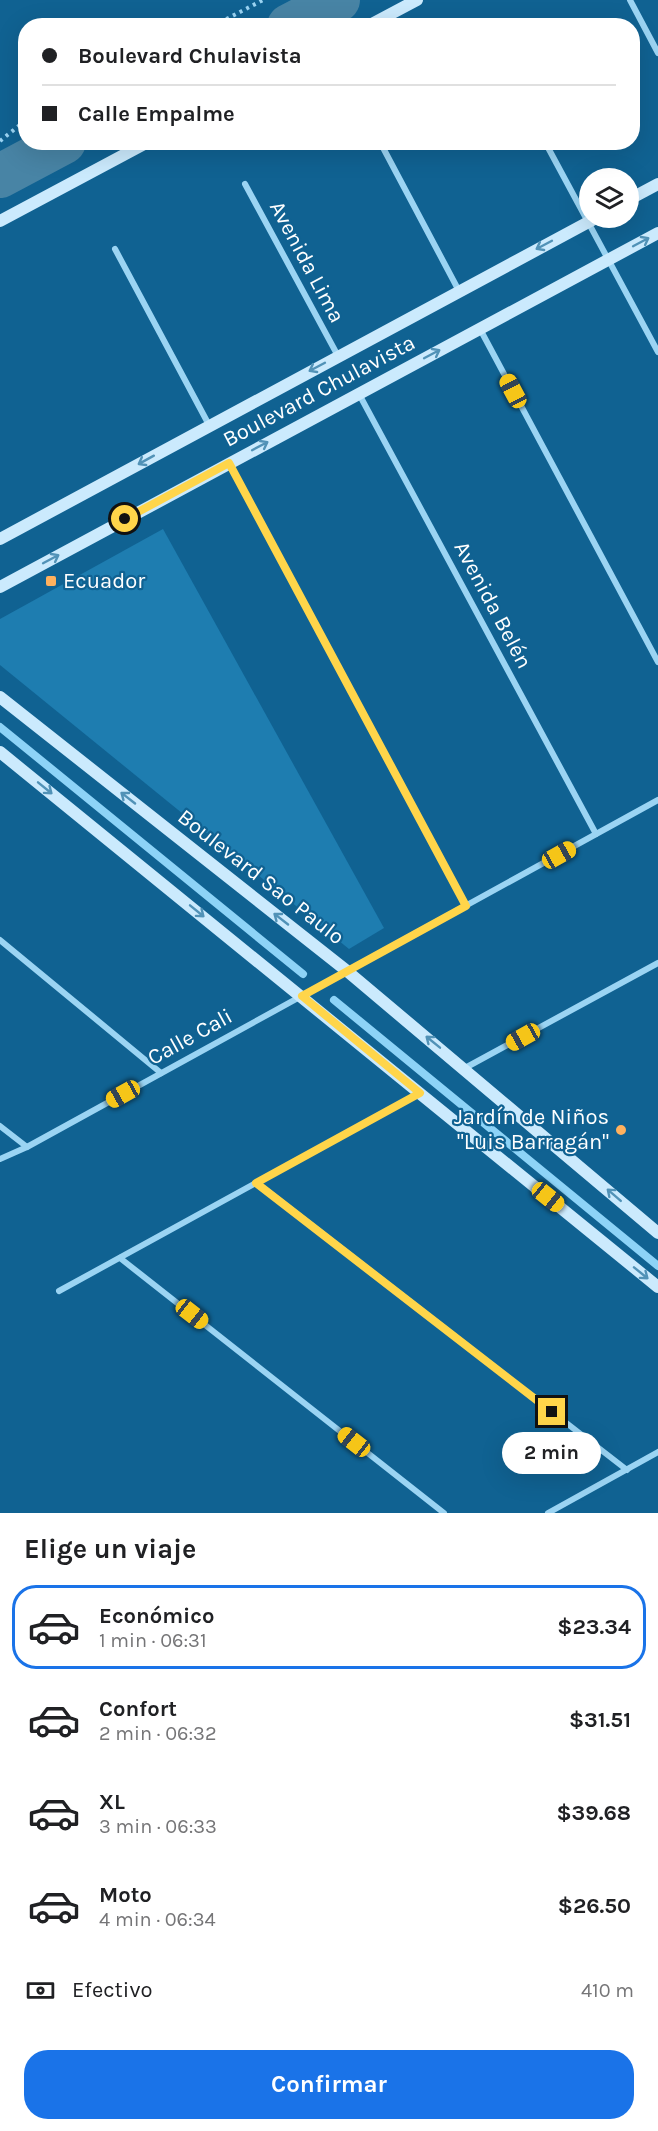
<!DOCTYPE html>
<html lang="es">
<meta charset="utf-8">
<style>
:root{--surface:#fff;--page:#f2f2f2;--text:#202124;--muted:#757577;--line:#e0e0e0;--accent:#1a73e8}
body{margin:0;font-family:Karla,sans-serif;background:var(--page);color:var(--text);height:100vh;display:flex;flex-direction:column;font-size:22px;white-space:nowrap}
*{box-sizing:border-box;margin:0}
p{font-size:20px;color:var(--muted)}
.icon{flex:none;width:33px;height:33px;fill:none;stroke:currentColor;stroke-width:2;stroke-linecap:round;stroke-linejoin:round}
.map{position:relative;height:1513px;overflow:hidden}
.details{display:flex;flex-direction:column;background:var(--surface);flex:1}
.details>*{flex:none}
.top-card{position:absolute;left:18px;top:18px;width:622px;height:132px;border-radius:24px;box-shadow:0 6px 24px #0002;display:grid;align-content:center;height:132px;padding:0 24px;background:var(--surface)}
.buttons{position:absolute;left:579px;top:168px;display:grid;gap:12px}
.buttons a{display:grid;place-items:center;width:60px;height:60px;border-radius:50%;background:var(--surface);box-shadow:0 6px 24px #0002;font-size:30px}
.end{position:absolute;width:27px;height:27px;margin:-14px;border:8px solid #ffd54a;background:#111;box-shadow:0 0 0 3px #111}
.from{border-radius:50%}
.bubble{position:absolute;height:42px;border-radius:21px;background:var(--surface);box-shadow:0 6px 24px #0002;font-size:20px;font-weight:700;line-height:42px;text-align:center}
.car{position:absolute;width:18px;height:36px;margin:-18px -9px;border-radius:8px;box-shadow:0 0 4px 2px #0007;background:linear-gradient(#f5c518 24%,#345 0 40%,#f5c518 0 76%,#345 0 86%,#f5c518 0)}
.top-card b{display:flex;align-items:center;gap:21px;height:57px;font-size:22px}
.top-card b+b{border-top:2px solid var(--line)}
.top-card i{width:15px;height:15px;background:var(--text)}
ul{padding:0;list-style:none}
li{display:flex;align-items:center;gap:18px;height:84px;margin:0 12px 9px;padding:0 12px;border:3px solid transparent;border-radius:24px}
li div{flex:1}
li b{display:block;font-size:22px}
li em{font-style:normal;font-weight:700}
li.on{border-color:var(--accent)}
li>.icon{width:54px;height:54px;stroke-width:1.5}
h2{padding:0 24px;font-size:27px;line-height:72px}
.pay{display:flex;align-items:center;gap:15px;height:66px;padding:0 24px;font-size:22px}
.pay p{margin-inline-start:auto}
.cta{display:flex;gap:12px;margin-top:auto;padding:12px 24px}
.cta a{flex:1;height:69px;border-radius:24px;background:var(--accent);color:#fff;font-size:24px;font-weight:700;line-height:69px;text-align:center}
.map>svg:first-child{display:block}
.green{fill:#1e7db0}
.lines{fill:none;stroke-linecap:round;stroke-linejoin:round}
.stream{stroke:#8dd3f7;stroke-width:8}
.river{stroke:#4884a5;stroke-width:44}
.path{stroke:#9bd4f3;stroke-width:4;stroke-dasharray:3 4.5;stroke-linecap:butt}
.street{stroke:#9bd4f3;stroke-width:6}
.secondary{stroke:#cbeafd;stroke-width:12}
.oneway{stroke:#5192b7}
.route{stroke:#ffd54a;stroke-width:8}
.poi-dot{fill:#ffb15e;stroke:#106292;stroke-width:2}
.labels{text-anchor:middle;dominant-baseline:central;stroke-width:4.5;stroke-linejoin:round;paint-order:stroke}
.street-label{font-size:22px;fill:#fff;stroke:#106292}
.poi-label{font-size:22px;fill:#fff;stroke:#106292;text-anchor:start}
</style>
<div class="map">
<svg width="658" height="1513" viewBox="0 0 658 1513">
<rect width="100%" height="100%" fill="#106292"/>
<!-- green -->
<polygon class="green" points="163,529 384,928 349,949 0,665 0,619"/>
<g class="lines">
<!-- stream -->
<g class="stream">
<polyline points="0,727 303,974"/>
<polyline points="334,1000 658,1266"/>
</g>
<!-- river -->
<g class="river">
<polyline points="289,26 338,0"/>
<polyline points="0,176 64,142"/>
</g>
<!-- path -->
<g class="path">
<polyline points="213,26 263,0"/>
<polyline points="0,141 26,120"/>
</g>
<!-- street -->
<g class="street">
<polyline points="630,0 658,53"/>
<polyline points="380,142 459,291"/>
<polyline points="545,142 658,352"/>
<polyline points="245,184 338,356"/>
<polyline points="115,249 209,425"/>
<polyline points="480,329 658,662"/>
<polyline points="359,394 596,834"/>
<polyline points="229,463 466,906"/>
<polyline points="0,940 161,1073"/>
<polyline points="465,1068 658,963"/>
<polyline points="0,1126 27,1147"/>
<polyline points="0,1159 27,1147 658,800"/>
<polyline points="257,1183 627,1470"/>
<polyline points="120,1258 444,1513"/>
<polyline points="59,1291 420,1093"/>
<polyline points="548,1513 658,1452"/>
</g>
<!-- secondary -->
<g class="secondary">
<polyline points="368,26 417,0"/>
<polyline points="628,200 658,184"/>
<polyline points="0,221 148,142"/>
<polyline points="0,539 596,218"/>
<polyline points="0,587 658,233"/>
<polyline points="0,697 347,971 658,1233"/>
<polyline points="0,752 658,1287"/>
</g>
</g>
<!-- one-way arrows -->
<defs><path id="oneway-shaft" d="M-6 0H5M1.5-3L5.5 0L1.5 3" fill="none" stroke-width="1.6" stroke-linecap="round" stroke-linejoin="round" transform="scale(1.5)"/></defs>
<g class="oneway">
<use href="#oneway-shaft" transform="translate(641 242) rotate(-28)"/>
<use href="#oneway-shaft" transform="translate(544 245) rotate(152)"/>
<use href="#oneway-shaft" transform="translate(432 354) rotate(-28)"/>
<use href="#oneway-shaft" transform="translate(317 367) rotate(152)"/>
<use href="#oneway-shaft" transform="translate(260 446) rotate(-28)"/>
<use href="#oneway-shaft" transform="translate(146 460) rotate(151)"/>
<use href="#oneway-shaft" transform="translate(51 559) rotate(-28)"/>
<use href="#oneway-shaft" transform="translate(45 788) rotate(39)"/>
<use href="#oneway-shaft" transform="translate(128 798) rotate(-142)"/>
<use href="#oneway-shaft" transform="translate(197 911) rotate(39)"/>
<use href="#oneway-shaft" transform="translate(281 919) rotate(-142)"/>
<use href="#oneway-shaft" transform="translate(433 1042) rotate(-141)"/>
<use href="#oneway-shaft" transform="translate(614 1195) rotate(-139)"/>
<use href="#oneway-shaft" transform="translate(641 1273) rotate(39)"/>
</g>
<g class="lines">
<!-- route -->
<polyline class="route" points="125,519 229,463 466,906 302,996 420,1093 256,1183 552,1412"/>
</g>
<!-- markers -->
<g class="poi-dot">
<rect x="45" y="575" width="12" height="12" rx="3"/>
<circle cx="621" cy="1130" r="6"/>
</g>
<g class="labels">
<!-- street labels -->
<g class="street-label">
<text transform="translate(307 262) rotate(62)">Avenida Lima</text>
<text transform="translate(319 391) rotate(-28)">Boulevard Chulavista</text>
<text transform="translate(493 605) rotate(62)">Avenida Belén</text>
<text transform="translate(261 877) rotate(38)">Boulevard Sao Paulo</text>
<text transform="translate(190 1037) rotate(-29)">Calle Cali</text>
</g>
<!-- poi labels -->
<g class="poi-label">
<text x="63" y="581">Ecuador</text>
<text x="609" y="1117" text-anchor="end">Jardín de Niños<tspan x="609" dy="25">"Luis Barragán"</tspan></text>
</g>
</g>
</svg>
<div class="buttons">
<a><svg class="icon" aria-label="layers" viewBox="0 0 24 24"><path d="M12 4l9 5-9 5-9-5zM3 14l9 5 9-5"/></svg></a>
</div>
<i class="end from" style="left:125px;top:519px"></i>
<i class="end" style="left:552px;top:1412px"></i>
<div class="bubble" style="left:502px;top:1432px;width:99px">2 min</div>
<i class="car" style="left:513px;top:391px;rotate:332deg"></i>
<i class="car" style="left:559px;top:855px;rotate:61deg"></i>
<i class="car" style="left:523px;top:1037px;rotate:241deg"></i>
<i class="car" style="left:123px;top:1094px;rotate:241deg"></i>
<i class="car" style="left:548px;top:1197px;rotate:129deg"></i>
<i class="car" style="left:192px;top:1314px;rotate:128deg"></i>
<i class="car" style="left:354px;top:1442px;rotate:308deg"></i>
<div class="top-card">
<b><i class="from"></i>Boulevard Chulavista</b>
<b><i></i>Calle Empalme</b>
</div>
</div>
<section class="details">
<h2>Elige un viaje</h2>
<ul>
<li class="on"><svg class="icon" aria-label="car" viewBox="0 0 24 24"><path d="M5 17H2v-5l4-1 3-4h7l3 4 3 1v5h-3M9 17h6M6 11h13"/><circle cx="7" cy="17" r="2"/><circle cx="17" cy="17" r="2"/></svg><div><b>Económico</b><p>1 min · 06:31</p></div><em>$23.34</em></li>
<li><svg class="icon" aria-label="car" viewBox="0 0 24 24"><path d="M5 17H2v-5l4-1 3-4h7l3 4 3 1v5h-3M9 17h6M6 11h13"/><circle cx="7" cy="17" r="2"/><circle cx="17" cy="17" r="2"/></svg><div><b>Confort</b><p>2 min · 06:32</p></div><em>$31.51</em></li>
<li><svg class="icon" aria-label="car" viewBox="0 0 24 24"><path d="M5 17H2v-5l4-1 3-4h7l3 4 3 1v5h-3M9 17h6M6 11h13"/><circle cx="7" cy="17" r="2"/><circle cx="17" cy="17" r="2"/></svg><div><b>XL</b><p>3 min · 06:33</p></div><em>$39.68</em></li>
<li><svg class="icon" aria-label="car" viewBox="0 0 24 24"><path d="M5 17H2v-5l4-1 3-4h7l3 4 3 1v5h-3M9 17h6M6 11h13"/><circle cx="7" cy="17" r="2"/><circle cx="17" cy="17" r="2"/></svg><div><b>Moto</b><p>4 min · 06:34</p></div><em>$26.50</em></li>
</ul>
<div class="pay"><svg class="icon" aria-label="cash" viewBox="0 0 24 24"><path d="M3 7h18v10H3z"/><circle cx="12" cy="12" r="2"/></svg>Efectivo<p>410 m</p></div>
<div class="cta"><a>Confirmar</a></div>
</section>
